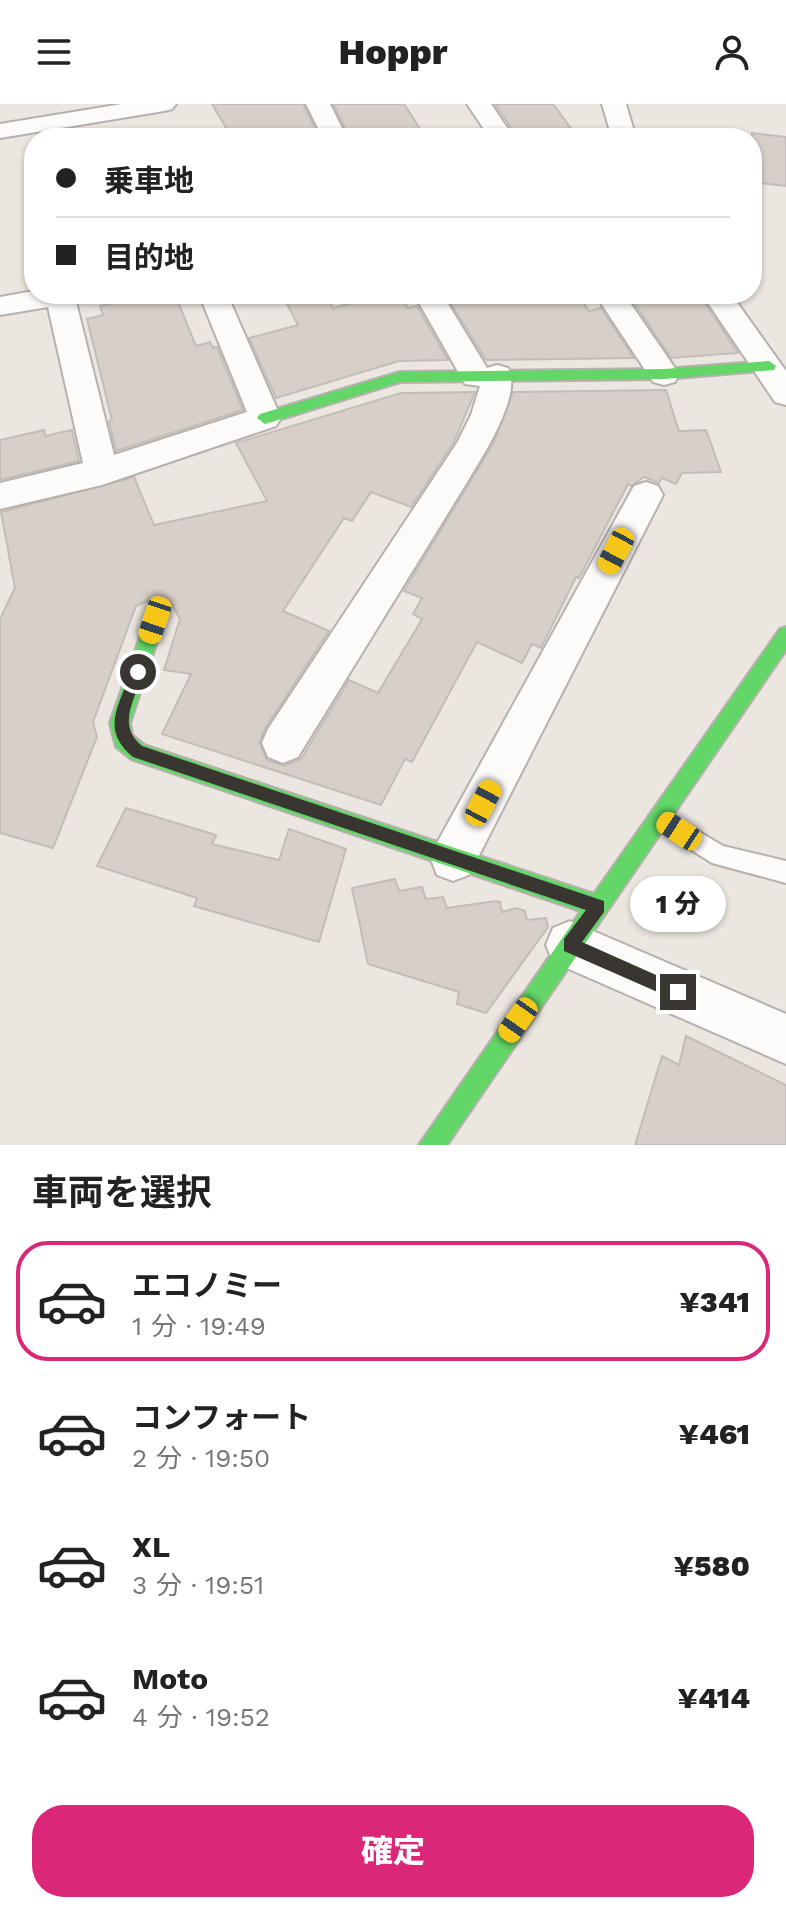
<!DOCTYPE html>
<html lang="ja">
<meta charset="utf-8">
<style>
:root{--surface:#fff;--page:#f6f6f6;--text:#222;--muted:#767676;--line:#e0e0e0;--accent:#db2777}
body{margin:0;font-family:"Work Sans","Noto Sans JP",sans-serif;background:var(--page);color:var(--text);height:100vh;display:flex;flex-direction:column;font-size:30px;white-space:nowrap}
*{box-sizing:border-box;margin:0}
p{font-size:26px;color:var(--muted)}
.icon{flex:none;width:44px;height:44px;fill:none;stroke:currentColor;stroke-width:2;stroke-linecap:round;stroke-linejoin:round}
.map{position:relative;height:1041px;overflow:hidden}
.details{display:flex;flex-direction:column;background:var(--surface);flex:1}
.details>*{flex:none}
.hud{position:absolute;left:24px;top:24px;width:738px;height:176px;border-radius:32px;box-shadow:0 2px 6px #0004;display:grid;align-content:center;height:176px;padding:0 32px;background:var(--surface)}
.end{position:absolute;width:36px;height:36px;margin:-18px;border:10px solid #393531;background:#fff;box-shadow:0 0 0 4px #fff}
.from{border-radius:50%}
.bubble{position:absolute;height:56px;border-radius:28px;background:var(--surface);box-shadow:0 2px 6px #0004;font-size:26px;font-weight:800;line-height:56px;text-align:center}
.car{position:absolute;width:24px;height:48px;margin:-24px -12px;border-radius:10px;box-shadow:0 0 6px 2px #0007;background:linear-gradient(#f5c518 24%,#345 0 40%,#f5c518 0 76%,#345 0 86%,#f5c518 0)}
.hud b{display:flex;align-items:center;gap:28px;height:76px;font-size:30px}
.hud b+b{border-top:2px solid var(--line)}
.hud i{width:20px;height:20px;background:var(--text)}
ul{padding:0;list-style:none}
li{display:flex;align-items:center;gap:24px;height:120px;margin:0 16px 12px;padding:0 16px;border:4px solid transparent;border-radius:32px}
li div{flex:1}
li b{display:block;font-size:30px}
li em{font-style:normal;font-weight:800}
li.selected{border-color:var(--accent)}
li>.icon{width:72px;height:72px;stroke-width:1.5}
h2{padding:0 32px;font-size:36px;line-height:96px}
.button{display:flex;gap:16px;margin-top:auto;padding:16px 32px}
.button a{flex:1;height:92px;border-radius:32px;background:var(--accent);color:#fff;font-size:32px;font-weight:800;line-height:92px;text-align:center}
header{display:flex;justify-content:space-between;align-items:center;height:104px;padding:0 32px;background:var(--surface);font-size:36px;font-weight:800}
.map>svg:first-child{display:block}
.building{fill:#d7cfc8;stroke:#c2bdb8;stroke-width:2}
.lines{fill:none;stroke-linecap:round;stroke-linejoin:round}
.lane-casing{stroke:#b6b1ad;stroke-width:4}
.street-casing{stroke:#b6b1ad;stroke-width:4}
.fast-casing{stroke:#b6b1ad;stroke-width:4}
.lane{fill:#fcfbfa;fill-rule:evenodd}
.street{fill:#fcfbfa;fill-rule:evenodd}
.fast{fill:#63d668;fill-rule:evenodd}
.route{fill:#393531}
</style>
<header><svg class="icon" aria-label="menu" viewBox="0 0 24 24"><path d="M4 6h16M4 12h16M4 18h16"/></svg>Hoppr<svg class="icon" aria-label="person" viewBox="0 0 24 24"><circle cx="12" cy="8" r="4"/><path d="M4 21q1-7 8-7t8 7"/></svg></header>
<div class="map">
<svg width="786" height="1041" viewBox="0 0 786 1041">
<rect width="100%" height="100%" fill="#ece6e0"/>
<!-- building -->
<g class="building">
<polygon points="212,0 303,0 320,34 232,34"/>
<polygon points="333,0 404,0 426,34 350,34"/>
<polygon points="495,0 553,0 578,34 518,34"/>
<polygon points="752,29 786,33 786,82 752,78"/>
<polygon points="149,190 175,190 196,242 210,238 213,244 217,243 243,306 116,347 109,317 112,316 87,215 103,211 100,202"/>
<polygon points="325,190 333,204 387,190 399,190 408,204 417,202 448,256 399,257 276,294 249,234 298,221 287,200"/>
<polygon points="470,190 577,190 589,207 601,204 634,254 486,256 448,195"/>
<polygon points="664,190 699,190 738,249 671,254 633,197"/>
<polygon points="666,286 679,327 706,326 721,368 682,369 676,380 662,374 659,379 644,373 631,382 628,380 579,474 576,473 541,544 532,540 522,559 477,538 412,658 405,655 381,701 162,630 191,570 164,566 180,515 172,500 154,494 136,502 93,618 97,633 53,744 0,729 0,515 15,484 1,408 134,373 154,421 267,397 236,339 401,289 475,288 454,338 411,403 371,388 352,417 344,414 283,507 329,527 266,623 259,638 267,656 284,662 301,655 349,576 378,589 422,515 413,510 422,494 404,487 494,338 513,288"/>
<polygon points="44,326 45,332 72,326 79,357 0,376 0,336"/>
<polygon points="126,704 216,731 212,740 279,756 289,725 346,745 319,838 194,802 197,794 97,762"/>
<polygon points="395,775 399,787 422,783 426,795 443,793 447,804 496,797 500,798 502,808 517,804 525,807 527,816 546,814 548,823 486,909 457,900 459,888 368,860 352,784"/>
<polygon points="686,932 786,981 786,1041 635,1041 662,952 679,961"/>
</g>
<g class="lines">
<defs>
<g id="lane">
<polygon points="752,103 758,107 760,126 754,130"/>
<polygon points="661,705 723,742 786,757 786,779 712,759 654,722 651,715 654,708"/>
</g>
<g id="street">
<polygon points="122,0 176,0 172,5 164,7 0,34 0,20"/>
<polygon points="306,0 330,0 347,34 323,34"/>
<polygon points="467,0 491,0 514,34 490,34"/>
<polygon points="602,0 626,0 636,34 612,34"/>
<polygon points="34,187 34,190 85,190 76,198 114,351 247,308 199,190 227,190 281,314 276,322 102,381 0,405 0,379 83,359 48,203 0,211 0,193"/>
<path d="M414,190H442L487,264L497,261L508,264C523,290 483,352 469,375L298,653L283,659L268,653L262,639L268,625L457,339L471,311L480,282L465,280Z"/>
<polygon points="595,190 624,190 679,270 675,278 664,281 653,278"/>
<polygon points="702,190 731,190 786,267 786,301 775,298"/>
<polygon points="646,378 658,382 663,391 469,771 453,777 437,771 431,755 437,739 634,382"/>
<polygon points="570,817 786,910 786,960 553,858 546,841 553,824"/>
</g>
<g id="fast">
<polygon points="769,257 776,262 774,266 664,275 400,278 265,320 257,314 260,310 400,268 664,265"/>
<polygon points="155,508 161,511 164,516 130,619 132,631 144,641 594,790 780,525 786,523 786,546 447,1041 419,1041 581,807 131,655 116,643 110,619 146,516 149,511"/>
</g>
</defs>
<!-- lane casing -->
<use href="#lane" class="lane-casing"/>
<!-- street casing -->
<use href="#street" class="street-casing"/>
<!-- fast casing -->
<use href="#fast" class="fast-casing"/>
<!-- lane -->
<use href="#lane" class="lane"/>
<!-- street -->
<use href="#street" class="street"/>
<!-- fast -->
<use href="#fast" class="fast"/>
</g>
<!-- route -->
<path class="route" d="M138,562L144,568C135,595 116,621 142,642L604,797V808L582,838L683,883L686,888L683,894L678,897L564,847V835L586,806L133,653C100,626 119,602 131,568Z"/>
</svg>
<i class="end from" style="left:138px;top:568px"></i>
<i class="end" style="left:678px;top:888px"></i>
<div class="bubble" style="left:630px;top:772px;width:96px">1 分</div>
<i class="car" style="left:616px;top:447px;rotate:208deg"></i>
<i class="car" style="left:155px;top:516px;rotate:199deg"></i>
<i class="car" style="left:483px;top:699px;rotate:28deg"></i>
<i class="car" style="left:679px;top:727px;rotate:303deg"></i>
<i class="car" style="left:518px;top:916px;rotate:215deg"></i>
<div class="hud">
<b><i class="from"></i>乗車地</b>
<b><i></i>目的地</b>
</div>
</div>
<section class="details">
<h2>車両を選択</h2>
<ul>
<li class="selected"><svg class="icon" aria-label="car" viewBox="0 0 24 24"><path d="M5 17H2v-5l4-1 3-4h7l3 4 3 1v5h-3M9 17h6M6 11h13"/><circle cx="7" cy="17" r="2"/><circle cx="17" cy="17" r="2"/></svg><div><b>エコノミー</b><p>1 分 · 19:49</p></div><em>¥341</em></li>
<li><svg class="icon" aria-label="car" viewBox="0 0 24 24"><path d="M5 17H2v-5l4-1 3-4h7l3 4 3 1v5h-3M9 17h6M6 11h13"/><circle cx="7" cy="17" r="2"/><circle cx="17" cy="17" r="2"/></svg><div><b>コンフォート</b><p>2 分 · 19:50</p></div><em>¥461</em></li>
<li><svg class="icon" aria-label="car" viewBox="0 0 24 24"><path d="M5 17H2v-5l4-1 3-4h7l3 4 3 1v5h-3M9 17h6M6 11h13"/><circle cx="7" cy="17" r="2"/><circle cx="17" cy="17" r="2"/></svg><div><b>XL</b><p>3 分 · 19:51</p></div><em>¥580</em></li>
<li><svg class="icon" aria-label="car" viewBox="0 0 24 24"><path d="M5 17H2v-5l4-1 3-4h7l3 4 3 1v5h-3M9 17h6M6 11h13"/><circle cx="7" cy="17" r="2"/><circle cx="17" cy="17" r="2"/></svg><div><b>Moto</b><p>4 分 · 19:52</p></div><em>¥414</em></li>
</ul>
<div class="button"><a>確定</a></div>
</section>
